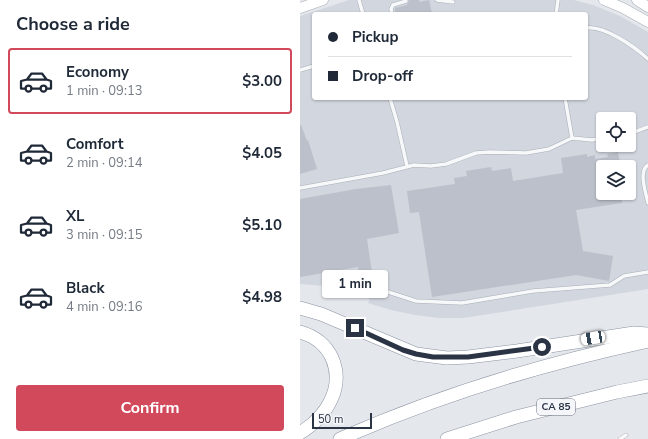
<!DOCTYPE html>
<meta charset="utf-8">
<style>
:root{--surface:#fff;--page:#f6f6f7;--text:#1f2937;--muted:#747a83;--line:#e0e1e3;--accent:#d1495b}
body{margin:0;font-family:"Nunito Sans",sans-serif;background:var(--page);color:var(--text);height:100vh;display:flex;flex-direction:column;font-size:15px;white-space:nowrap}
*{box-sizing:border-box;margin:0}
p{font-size:13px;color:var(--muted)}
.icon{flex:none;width:22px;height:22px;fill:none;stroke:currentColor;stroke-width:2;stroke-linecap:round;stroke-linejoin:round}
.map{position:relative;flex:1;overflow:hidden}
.details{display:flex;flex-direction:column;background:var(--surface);width:300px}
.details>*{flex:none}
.guide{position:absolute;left:12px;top:12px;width:276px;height:88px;border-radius:4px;box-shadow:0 1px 3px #0004;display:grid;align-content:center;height:88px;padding:0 16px;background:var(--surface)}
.buttons{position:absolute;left:296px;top:112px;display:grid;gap:8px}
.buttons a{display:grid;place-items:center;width:40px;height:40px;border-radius:4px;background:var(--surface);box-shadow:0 1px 3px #0004;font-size:20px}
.scale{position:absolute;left:12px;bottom:10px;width:60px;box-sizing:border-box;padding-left:4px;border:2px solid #2b3445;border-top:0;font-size:11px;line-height:14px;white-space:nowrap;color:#2b3445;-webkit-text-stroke:3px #f4f6f9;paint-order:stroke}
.end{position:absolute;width:18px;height:18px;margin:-9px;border:5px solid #2b3445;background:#fff;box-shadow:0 0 0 2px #fff}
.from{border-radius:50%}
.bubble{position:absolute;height:28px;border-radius:4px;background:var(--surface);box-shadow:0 1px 3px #0004;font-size:13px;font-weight:700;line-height:28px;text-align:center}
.car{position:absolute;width:12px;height:24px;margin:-12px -6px;border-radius:5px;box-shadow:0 0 3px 1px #0007;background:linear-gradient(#fff 24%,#345 0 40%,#fff 0 76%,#345 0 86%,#fff 0)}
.guide b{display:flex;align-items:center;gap:14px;height:38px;font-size:15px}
.guide b+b{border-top:1px solid var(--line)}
.guide i{width:10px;height:10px;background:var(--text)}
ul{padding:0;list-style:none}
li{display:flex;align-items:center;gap:12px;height:66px;margin:0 8px 6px;padding:0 8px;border:2px solid transparent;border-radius:4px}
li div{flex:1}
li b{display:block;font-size:15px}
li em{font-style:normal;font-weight:700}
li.selected{border-color:var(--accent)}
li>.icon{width:36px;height:36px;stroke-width:1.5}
h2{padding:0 16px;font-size:18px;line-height:48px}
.action{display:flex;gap:8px;margin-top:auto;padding:8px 16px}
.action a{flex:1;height:46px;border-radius:4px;background:var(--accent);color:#fff;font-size:16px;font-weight:700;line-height:46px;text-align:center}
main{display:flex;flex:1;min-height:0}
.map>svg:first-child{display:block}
.built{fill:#d2d6de;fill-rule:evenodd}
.building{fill:#bbc0ca}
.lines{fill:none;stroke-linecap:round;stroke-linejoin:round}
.lane-casing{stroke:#a9aeb7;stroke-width:4.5}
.secondary-casing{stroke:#a9aeb7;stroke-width:11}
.highway-casing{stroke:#8b94a3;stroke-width:14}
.lane{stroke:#f7f8fa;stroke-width:3.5}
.secondary{stroke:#fff;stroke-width:10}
.highway{stroke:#fff;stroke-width:13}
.route{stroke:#2b3445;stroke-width:5}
.labels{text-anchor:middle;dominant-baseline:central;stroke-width:3;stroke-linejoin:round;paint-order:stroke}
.shield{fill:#f4f6f9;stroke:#676e7b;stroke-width:1}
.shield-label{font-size:10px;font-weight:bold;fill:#2b3445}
</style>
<main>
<section class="details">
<h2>Choose a ride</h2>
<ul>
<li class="selected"><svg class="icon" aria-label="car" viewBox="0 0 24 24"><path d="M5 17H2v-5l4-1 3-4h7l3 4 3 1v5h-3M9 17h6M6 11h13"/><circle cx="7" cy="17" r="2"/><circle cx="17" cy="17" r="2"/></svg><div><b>Economy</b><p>1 min · 09:13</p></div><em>$3.00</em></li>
<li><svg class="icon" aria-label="car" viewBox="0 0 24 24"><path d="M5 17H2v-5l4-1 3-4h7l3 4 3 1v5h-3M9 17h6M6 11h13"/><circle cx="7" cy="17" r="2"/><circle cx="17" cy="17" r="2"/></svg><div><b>Comfort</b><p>2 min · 09:14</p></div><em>$4.05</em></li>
<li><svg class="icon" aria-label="car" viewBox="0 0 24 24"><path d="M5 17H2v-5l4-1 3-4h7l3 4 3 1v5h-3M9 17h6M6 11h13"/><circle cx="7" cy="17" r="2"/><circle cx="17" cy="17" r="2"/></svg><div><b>XL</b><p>3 min · 09:15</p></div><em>$5.10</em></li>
<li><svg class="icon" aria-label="car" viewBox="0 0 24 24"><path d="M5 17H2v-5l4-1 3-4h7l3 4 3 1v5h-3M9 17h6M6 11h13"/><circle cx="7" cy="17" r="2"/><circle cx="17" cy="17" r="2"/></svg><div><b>Black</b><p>4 min · 09:16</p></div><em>$4.98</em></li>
</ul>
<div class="action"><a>Confirm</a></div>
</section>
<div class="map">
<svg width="348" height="439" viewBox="0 0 348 439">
<rect width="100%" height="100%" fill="#e4e7ec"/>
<!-- built -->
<path class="built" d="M49,0H274L293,5L320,16L348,32V289L163,318H139L115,315L91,310L68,303L70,299L50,292L24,286L0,284V16ZM14,14H286V98H14ZM303,119H329V145H303ZM303,167H329V193H303Z"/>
<!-- building -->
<g class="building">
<polygon points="109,0 119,0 120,2 129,0 132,14 95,14 95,8 107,5"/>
<polygon points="0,125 1,125 7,141 8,140 17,169 0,174"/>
<polygon points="318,152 320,163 317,164 318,167 303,167 303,193 321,193 322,203 276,210 283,251 313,256 309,281 276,275 132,297 119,212 110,213 107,191 155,184 154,178 167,176 166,171 191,167 192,171 211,168 213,181 263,173 261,158 287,154 287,157 295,155 295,159 308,157 307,154"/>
<polygon points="91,185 99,233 67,239 72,273 59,276 58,267 0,277 0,199 56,189"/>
</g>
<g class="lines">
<defs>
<g id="lane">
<polyline points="59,0 63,14"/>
<polyline points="137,0 153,2"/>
<polyline points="92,14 91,9 93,5 106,1"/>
<polyline points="256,14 258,0"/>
<path d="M286,28C304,25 335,47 348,59"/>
<polyline points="0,70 14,66"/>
<polyline points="90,98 97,122 107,166"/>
<polyline points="265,98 272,138"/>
<polyline points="329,134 348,127"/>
<path d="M348,165C338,171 346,193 348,203"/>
<polyline points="0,188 83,173 114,165 131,166 146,164 176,153 189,152 226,153 249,149 272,138 292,140 303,138"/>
<polyline points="48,279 116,301 162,303 233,291 310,285 324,276 348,272"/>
<polyline points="320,439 326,435"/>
</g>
<g id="secondary">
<polyline points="304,0 323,8 348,22"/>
<polyline points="337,0 348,7"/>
<polyline points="0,8 23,0"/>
</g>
<g id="highway">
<polyline points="0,308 21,314 116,354 147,358 168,357 217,351 334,333 348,334"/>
<path d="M0,332C14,336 26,345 32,358C45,388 26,417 0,433"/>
<path d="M40,439C139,395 242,364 348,341"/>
<polyline points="147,439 216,417 317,392 348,386"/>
</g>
</defs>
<!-- lane casing -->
<use href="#lane" class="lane-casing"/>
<!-- secondary casing -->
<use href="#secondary" class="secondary-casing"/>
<!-- highway casing -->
<use href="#highway" class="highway-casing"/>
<!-- lane -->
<use href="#lane" class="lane"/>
<!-- secondary -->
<use href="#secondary" class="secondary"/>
<!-- highway -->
<use href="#highway" class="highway"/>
</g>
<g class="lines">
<!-- route -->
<polyline class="route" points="55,328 103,350 116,354 133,357 168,357 242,347"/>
</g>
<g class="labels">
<!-- shield labels -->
<rect class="shield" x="237" y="399" width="38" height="16" rx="3"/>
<g class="shield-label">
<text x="256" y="407">CA 85</text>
</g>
</g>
</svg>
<div class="buttons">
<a><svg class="icon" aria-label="locate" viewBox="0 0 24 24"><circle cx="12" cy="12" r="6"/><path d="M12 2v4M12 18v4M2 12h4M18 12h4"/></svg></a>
<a><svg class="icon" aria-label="layers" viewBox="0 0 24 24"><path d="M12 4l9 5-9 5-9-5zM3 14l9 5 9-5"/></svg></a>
</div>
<div class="scale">50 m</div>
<i class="end from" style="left:242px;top:347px"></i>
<i class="end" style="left:55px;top:328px"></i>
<div class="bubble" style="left:22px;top:270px;width:66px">1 min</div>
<i class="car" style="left:293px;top:338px;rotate:260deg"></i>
<div class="guide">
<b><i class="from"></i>Pickup</b>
<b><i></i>Drop-off</b>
</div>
</div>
</main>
